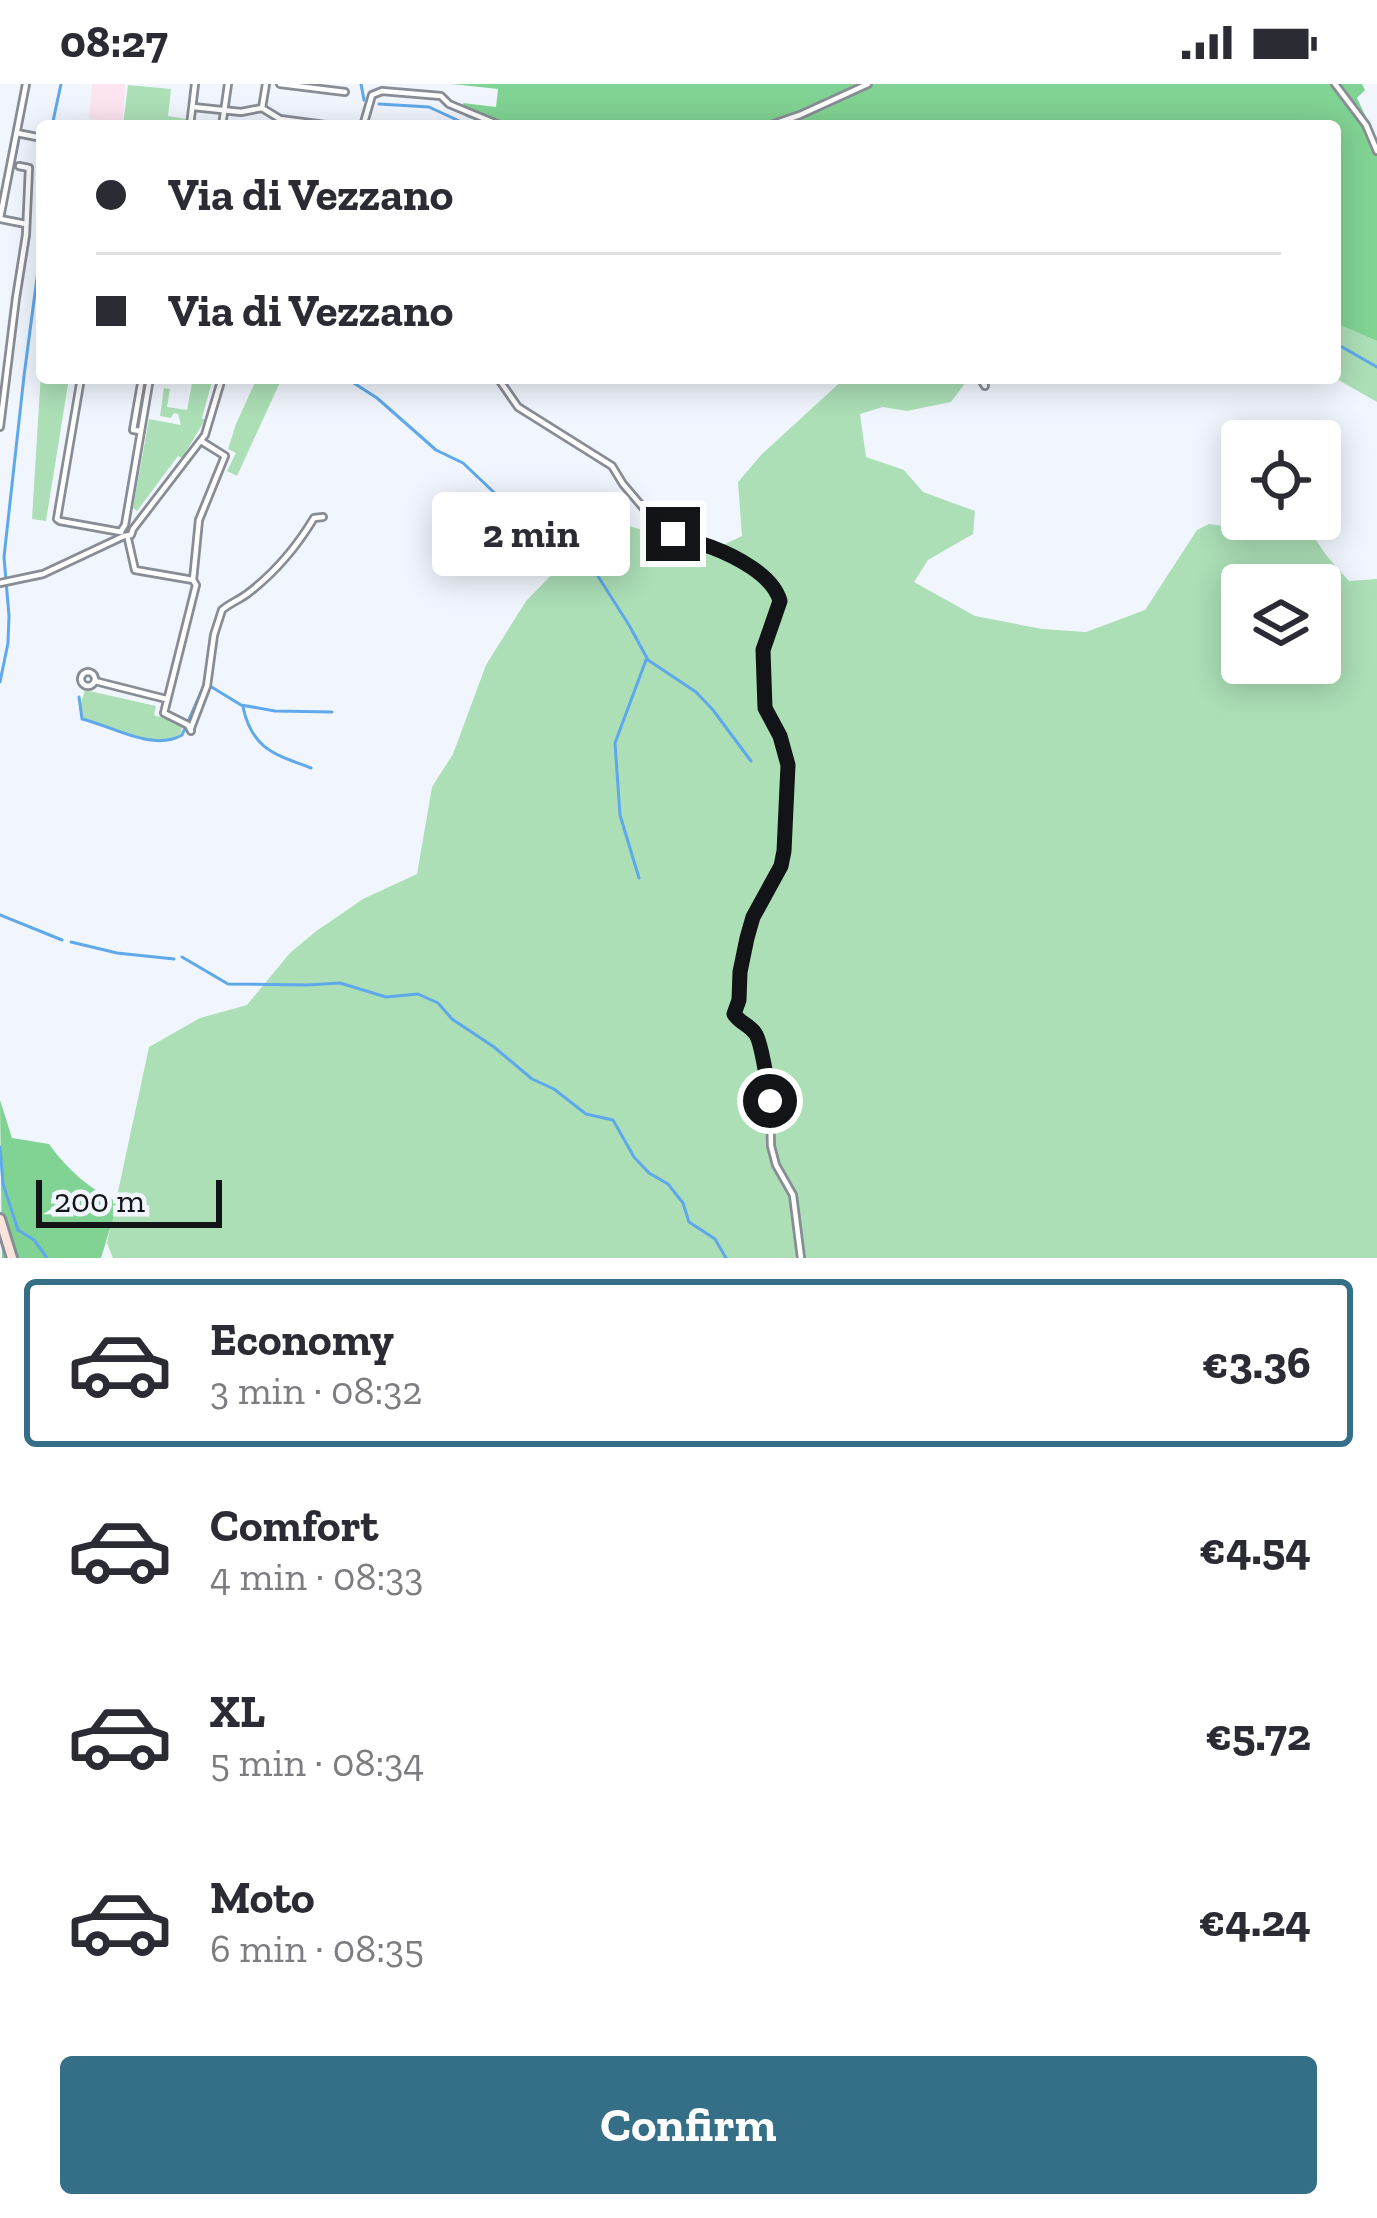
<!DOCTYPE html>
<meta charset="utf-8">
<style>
:root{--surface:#fff;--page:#f7f7f7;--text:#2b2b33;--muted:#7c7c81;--line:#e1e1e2;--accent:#346f87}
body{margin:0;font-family:"Zilla Slab",serif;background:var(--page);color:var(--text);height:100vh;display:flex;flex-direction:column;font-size:45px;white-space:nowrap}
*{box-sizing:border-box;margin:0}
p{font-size:39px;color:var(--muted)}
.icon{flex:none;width:66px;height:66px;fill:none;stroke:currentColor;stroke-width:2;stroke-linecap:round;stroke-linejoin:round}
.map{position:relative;height:1174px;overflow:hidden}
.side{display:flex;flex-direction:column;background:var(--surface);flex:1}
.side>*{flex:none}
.top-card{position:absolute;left:36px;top:36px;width:1305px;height:264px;border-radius:12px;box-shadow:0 6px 30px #0003;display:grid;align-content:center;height:264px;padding:0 60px;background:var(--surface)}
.controls{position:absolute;left:1221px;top:336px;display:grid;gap:24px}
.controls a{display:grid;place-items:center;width:120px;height:120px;border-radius:12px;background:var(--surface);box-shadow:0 6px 30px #0003;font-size:60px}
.scale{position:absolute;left:36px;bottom:30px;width:186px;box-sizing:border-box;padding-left:12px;border:6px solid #121417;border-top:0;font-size:33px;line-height:42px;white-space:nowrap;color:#121417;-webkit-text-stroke:9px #f1f6fe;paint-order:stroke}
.end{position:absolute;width:54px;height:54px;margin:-27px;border:15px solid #121417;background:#fff;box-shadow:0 0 0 6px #fff}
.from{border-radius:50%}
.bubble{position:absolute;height:84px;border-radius:12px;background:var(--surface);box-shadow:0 6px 30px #0003;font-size:39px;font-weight:700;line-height:84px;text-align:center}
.top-card b{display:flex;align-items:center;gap:42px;height:114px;font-size:45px}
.top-card b+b{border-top:3px solid var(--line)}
.top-card i{width:30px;height:30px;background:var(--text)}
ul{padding:21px 0 0;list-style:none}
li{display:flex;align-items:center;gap:36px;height:168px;margin:0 24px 18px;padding:0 36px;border:6px solid transparent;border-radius:12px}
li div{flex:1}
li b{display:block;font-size:45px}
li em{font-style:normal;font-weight:700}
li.selected{border-color:var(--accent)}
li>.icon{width:108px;height:108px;stroke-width:1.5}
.primary-button{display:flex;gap:24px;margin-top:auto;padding:24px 60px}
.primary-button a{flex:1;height:138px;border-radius:12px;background:var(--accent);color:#fff;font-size:48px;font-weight:700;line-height:138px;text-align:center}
.status{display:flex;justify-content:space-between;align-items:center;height:84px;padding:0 60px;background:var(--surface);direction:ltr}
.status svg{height:33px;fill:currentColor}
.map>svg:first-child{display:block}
.industrial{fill:#fce4f0}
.green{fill:#acdfb6;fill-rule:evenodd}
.forest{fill:#80d392}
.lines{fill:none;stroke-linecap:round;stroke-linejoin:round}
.stream{stroke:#5fa8eb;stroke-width:3}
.minor-casing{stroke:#878c95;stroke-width:10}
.secondary-casing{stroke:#878c95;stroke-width:14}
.minor{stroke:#fff;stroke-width:4.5}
.secondary{stroke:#fbe3dc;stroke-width:8}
.route{stroke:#121417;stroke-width:15}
</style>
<div class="status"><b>08:27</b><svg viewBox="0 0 49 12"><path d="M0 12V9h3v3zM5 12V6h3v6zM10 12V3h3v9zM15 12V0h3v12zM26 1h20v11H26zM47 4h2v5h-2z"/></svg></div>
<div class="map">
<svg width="1377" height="1174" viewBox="0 0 1377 1174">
<rect width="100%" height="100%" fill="#f1f6fe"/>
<!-- industrial -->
<polygon class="industrial" points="92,0 125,0 123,39 89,35"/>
<!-- green -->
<g class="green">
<polygon points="128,1 171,5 168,32 187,35 186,42 123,42"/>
<polygon points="1335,239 1377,257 1377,318 1335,294"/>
<polygon points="42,272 42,294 69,294 46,437 32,435"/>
<polygon points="193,294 213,294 202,334 205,336 182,374 178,372 137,427 133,424 149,335 181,341 178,330 174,329 171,334 160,332 164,304 170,305 167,323 187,326"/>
<polygon points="257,294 282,294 237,392 227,387 236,369 228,365 236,340"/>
<path d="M845,294H984L966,298L951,318L907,327L883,323L860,330L866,373L904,386L923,408L975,427L973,450L928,476L914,498L975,532L1042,545L1086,548L1145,526L1197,446L1209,440L1290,451L1312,450L1326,471L1349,497L1377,495V1174H113L107,1159L149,963L200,934L247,921L290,869L315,848L363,815L417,790L432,703L453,670L486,581L526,517L573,469L596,439C632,436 667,456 698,473L742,452L738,398L762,370ZM1242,501H1320V579H1242Z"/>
<path d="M85,606L156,622L154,631L182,641L181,649C158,667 109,643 82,634L80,622Z"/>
</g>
<!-- forest -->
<g class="forest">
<polygon points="452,0 1362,0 1365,6 1357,14 1377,56 1377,257 1335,239 1335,42 493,42 466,33 463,19 496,23 498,5"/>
<path d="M0,1016L12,1054L49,1060C67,1085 90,1106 118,1118L101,1174H2Z"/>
</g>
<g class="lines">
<!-- stream -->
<g class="stream">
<polyline points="361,0 364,16"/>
<polyline points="379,20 429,23 470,42"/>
<polyline points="52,42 61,0"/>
<polyline points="1335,259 1377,283"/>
<polyline points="346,294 377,314 436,366 463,379 501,415 512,420 526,418 543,425 555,441 568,467 594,486 629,541 648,576 696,608 713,626 751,677"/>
<polyline points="0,598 8,559 9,532 4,473 24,292 42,156"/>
<path d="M79,613L82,635C112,642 153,668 182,651L205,599L241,621L275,627L332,628"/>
<path d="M243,623C252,665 274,670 311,684"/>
<polyline points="639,794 620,731 615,659 646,576"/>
<polyline points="0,831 62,856"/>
<polyline points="71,858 117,869 174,875"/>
<polyline points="182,873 228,900 307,901 340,899 386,913 418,910 438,919 452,935 494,963 532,995 554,1005 586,1030 613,1036 634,1073 649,1089 668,1100 683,1119 689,1138 715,1155 726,1174"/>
<polyline points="0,1063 3,1100 18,1146 34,1156 47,1174"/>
</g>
<defs>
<g id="minor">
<polyline points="280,0 345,8"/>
<polyline points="1335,0 1366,41 1377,67"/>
<polyline points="193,23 241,28 262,24 280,35 333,42"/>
<polyline points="262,24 266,0"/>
<polyline points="190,42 195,0"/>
<polyline points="222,42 228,0"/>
<polyline points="363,42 372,11 382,7 441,12 449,20 502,42"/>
<polyline points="768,42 800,31 868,0"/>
<polyline points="17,49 42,54"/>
<polyline points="0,134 26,0"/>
<polyline points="0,135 26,140"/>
<polyline points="81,294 57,435 60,437 121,448"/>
<polyline points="498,294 518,323 612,382 623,400 646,427 673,450 685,457 716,465 751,485 774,502 779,510 779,525 763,566 764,607 765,624 780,652 789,681 786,752 781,782 753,833 747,854 734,932 754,948 761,962 770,1017 771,1062 776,1081 793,1111 801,1174"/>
<polyline points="980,294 985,302"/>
<polyline points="0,343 16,214 26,151 29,84 19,82"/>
<polyline points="141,347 133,346 142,294"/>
<polyline points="121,447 125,441 150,294"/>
<polyline points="128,455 135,486 193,496"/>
<polyline points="0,499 43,490 124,452 131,451 133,445 205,351 222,294"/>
<circle cx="88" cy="595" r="7"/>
<polyline points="95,597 166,615"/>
<path d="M191,644L207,602L214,551L222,526C230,519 239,516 247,510C276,488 296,464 314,434L323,433"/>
<polyline points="191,647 188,641 164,629 196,501 193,496 199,436 225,372 201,357"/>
</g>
<polyline id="secondary" points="0,1135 12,1174"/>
</defs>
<!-- minor casing -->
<use href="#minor" class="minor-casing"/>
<!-- secondary casing -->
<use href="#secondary" class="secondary-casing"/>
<!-- minor -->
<use href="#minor" class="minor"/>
<!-- secondary -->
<use href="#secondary" class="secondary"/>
</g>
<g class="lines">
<!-- route -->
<path class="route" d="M673,450C685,457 698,458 711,463C735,472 773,491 780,517L763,566L765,624L780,652L788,681L784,767L781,782L753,833L747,854L740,888L739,916L734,930C740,939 748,940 755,949C762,958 768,1004 770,1017"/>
</g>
</svg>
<div class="controls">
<a><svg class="icon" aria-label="locate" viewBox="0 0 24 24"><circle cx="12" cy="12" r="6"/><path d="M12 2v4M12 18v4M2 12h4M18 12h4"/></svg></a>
<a><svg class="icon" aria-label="layers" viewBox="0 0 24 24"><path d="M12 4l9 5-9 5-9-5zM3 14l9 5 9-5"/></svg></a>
</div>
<div class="scale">200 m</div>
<i class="end from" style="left:770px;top:1017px"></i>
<i class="end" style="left:673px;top:450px"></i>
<div class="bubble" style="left:432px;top:408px;width:198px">2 min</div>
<div class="top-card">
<b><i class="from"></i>Via di Vezzano</b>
<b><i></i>Via di Vezzano</b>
</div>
</div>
<section class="side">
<ul>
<li class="selected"><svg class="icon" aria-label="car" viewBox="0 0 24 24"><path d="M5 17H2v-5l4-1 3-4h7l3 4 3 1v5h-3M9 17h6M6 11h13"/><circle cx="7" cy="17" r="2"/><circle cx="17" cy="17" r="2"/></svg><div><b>Economy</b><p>3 min · 08:32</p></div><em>€3.36</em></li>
<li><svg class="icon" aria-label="car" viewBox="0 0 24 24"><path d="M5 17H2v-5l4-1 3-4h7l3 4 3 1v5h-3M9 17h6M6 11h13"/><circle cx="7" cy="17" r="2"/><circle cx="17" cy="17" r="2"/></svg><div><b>Comfort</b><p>4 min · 08:33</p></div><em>€4.54</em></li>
<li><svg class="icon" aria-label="car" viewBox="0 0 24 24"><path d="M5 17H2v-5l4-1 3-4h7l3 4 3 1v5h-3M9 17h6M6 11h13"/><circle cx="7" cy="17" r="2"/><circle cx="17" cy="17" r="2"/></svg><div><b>XL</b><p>5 min · 08:34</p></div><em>€5.72</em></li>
<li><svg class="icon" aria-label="car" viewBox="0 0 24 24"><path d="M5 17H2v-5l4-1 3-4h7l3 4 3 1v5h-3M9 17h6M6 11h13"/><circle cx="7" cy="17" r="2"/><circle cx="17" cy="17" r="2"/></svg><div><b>Moto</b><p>6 min · 08:35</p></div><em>€4.24</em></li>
</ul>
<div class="primary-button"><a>Confirm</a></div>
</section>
